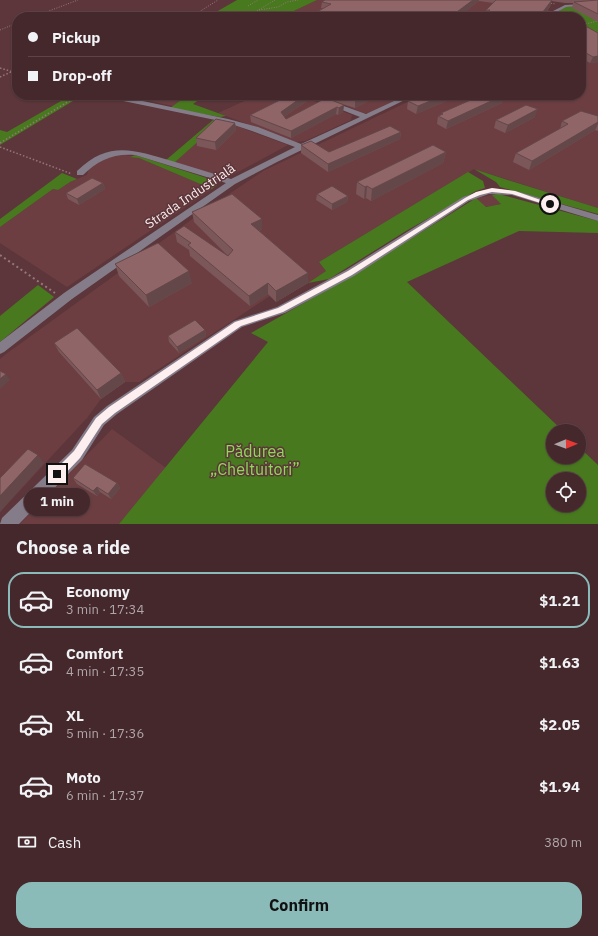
<!DOCTYPE html>
<meta charset="utf-8">
<style>
:root{--surface:#45282c;--page:#4f3438;--text:#f1f3f6;--muted:#b0a6a9;--line:#5d4448;--accent:#8bbbb9}
body{margin:0;font-family:"IBM Plex Sans",sans-serif;background:var(--page);color:var(--text);height:100vh;display:flex;flex-direction:column;font-size:15px;white-space:nowrap}
*{box-sizing:border-box;margin:0}
p{font-size:13px;color:var(--muted)}
.icon{flex:none;width:22px;height:22px;fill:none;stroke:currentColor;stroke-width:2;stroke-linecap:round;stroke-linejoin:round}
.map{position:relative;height:524px;overflow:hidden}
.details{display:flex;flex-direction:column;background:var(--surface);flex:1}
.details>*{flex:none}
.banner{position:absolute;left:12px;top:12px;width:574px;height:88px;border-radius:16px;box-shadow:0 1px 3px #0004,0 0 0 1px var(--line);display:grid;align-content:center;height:88px;padding:0 16px;background:var(--surface)}
.needle{width:26px;rotate:89deg}
.fabs{position:absolute;left:546px;top:424px;display:grid;gap:8px}
.fabs a{display:grid;place-items:center;width:40px;height:40px;border-radius:50%;background:var(--surface);box-shadow:0 1px 3px #0004,0 0 0 1px var(--line);font-size:20px}
.end{position:absolute;width:18px;height:18px;margin:-9px;border:5px solid #fdeeef;background:#111;box-shadow:0 0 0 2px #111}
.from{border-radius:50%}
.bubble{position:absolute;height:28px;border-radius:14px;background:var(--surface);box-shadow:0 1px 3px #0004,0 0 0 1px var(--line);font-size:13px;font-weight:700;line-height:28px;text-align:center}
.banner b{display:flex;align-items:center;gap:14px;height:38px;font-size:15px}
.banner b+b{border-top:1px solid var(--line)}
.banner i{width:10px;height:10px;background:var(--text)}
ul{padding:0;list-style:none}
li{display:flex;align-items:center;gap:12px;height:56px;margin:0 8px 6px;padding:0 8px;border:2px solid transparent;border-radius:16px}
li div{flex:1}
li b{display:block;font-size:15px}
li em{font-style:normal;font-weight:700}
li.on{border-color:var(--accent)}
li>.icon{width:36px;height:36px;stroke-width:1.5}
h2{padding:0 16px;font-size:18px;line-height:48px}
.pay{display:flex;align-items:center;gap:10px;height:44px;padding:0 16px;font-size:15px}
.pay p{margin-inline-start:auto}
.primary-button{display:flex;gap:8px;margin-top:auto;padding:8px 16px}
.primary-button a{flex:1;height:46px;border-radius:16px;background:var(--accent);color:#111;font-size:16px;font-weight:700;line-height:46px;text-align:center}
.map>svg:first-child{display:block}
.built{fill:#6c3e42}
.green{fill:#48791f;fill-rule:evenodd}
.lines{fill:none;stroke-linecap:round;stroke-linejoin:round}
.path-far2{stroke:#95777a;stroke-width:1;stroke-dasharray:1 1.5;stroke-linecap:butt}
.path-far1{stroke:#95777a;stroke-width:1.5;stroke-dasharray:1.5 2;stroke-linecap:butt}
.path{stroke:#95777a;stroke-width:2;stroke-dasharray:2 3;stroke-linecap:butt}
.minor{fill:#857c8a;fill-rule:evenodd}
.wall{fill:#7b5759}
.shaded-wall{fill:#644749}
.building{fill:#8f6568;stroke:#644749}
.route{fill:#fdeeef}
.labels{text-anchor:middle;dominant-baseline:central;stroke-width:3;stroke-linejoin:round;paint-order:stroke}
.street-label{font-size:13px;fill:#fdeeef;stroke:#5c363a}
.near-park-label{font-size:16px;fill:#8ed957;stroke:#5c363a}
</style>
<div class="map">
<svg width="598" height="524" viewBox="0 0 598 524">
<rect width="100%" height="100%" fill="#5c363a"/>
<!-- built -->
<g class="built">
<polygon points="317,0 515,0 541,4 558,17 281,17"/>
<polygon points="581,34 598,40 598,208 474,169 319,262 326,271 308,283 276,302 270,296 139,382 125,382 101,399 87,418 0,512 0,359 6,354 191,220 263,171 422,95 581,95"/>
<polygon points="121,95 188,95 173,106"/>
<polygon points="243,95 298,95 352,115 351,120 305,141 295,142 218,113 251,98"/>
<polygon points="344,95 407,95 369,113 364,113 333,101"/>
<polygon points="223,121 288,145 227,178 174,163 220,122"/>
<polygon points="121,154 139,158 212,189 67,287 0,243 0,227 53,189 58,190 70,182 87,175 89,168 95,162"/>
<polygon points="492,195 501,204 485,207 476,198"/>
<polygon points="112,429 166,468 119,524 20,524"/>
</g>
<!-- green -->
<g class="green">
<polygon points="237,0 317,0 281,17 190,17 199,11 216,12"/>
<polygon points="598,5 598,35 581,27 581,17 567,17 560,12 560,10 565,7"/>
<polygon points="62,95 83,95 0,145 0,130 7,132 68,97"/>
<polygon points="188,95 206,95 193,104 226,116 220,117 170,108"/>
<polygon points="213,120 220,122 174,163 166,160"/>
<polygon points="135,155 216,181 217,185 212,189 139,158 130,157"/>
<polygon points="474,169 511,181 598,208 598,214 500,187 496,182"/>
<polygon points="468,172 483,181 485,188 476,191 406,231 329,279 308,283 326,271 319,262"/>
<polygon points="62,173 77,179 70,182 58,190 53,189 0,227 0,219"/>
<path d="M499,194L598,221V233L519,231L407,282L563,431H553V457H579V447L598,465V524H119L268,342L251,333L348,278L476,198L486,207L501,204L492,195ZM553,479H579V505H553Z"/>
<polygon points="38,285 54,297 0,342 0,316"/>
</g>
<g class="lines">
<!-- path-far2 -->
<g class="path-far2">
<polyline points="549,0 549,3 556,4"/>
<polyline points="248,6 258,0"/>
<polyline points="259,10 278,7 287,2 298,0"/>
<polyline points="257,11 275,0"/>
<polyline points="565,13 570,17"/>
<polyline points="33,17 78,0"/>
<polyline points="191,17 218,0"/>
<polyline points="581,25 598,21"/>
<polyline points="0,30 17,23"/>
</g>
<!-- path-far1 -->
<g class="path-far1">
<polyline points="0,68 17,73"/>
<polyline points="0,77 11,72"/>
<polyline points="0,143 79,95"/>
<polyline points="0,147 72,174"/>
</g>
<!-- path -->
<polyline class="path" points="0,255 55,293"/>
<!-- minor -->
<g class="minor">
<polygon points="598,3 598,5 566,7 557,12 553,11 565,5"/>
<path d="M101,95H114L228,119L258,127L301,144L360,117L304,95H313L366,114L407,95H415L277,162L235,184L72,299L4,352L0,354V342L64,293L226,183L135,155C114,153 98,160 83,175H77V171C109,140 134,150 172,161C192,167 211,173 231,179L295,147L252,131L225,122L104,97Z"/>
<polygon points="495,189 516,191 598,215 598,221 512,195 489,194 469,201 354,276 285,313 242,327 117,414 104,425 82,460 19,524 0,524 2,518 72,450 94,417 107,406 234,321 277,307 346,270 463,197 481,191"/>
</g>
</g>
<!-- wall -->
<g class="wall">
<polygon points="325,0 598,0 598,22 572,8 573,3 565,3 551,1 550,7 542,17 485,17 486,10 493,3 479,1 458,17 308,17 323,8 321,8 322,2"/>
<polygon points="581,25 598,62 590,63 581,58"/>
<polygon points="334,95 380,95 355,108 333,101"/>
<polygon points="419,95 461,95 416,114 407,109 408,101 419,97"/>
<polygon points="504,95 502,103 446,129 437,124 438,116 441,115 441,113"/>
<polygon points="310,99 284,117 286,119 344,105 343,112 338,115 336,114 291,138 251,122 250,115"/>
<polygon points="598,116 598,131 595,130 529,170 513,162 516,153 560,129 562,121"/>
<polygon points="535,117 505,133 494,128 496,120"/>
<polygon points="235,123 236,130 216,150 197,146 196,138"/>
<polygon points="401,132 400,139 328,172 301,153 301,145 329,152"/>
<polygon points="446,152 443,163 371,201 366,198 364,199 356,194 357,182"/>
<polygon points="103,183 105,189 79,205 68,199 66,193"/>
<polygon points="317,194 348,196 347,202 332,210 316,200"/>
<polygon points="192,212 262,229 259,231 308,273 308,283 276,302 268,294 250,306 190,256 189,250 177,242 175,232 228,256 194,222"/>
<polygon points="115,264 192,283 149,307 119,276"/>
<polygon points="205,330 206,336 179,353 169,342 168,336"/>
<polygon points="54,343 121,373 125,382 101,399 59,352"/>
<polygon points="73,478 117,483 120,488 111,499 100,492 97,496 77,484"/>
</g>
<!-- shaded-wall -->
<g class="shaded-wall">
<polygon points="473,0 479,0 479,1 458,17 450,17"/>
<polygon points="552,0 550,7 542,17 539,17"/>
<polygon points="421,12 421,17 414,17"/>
<polygon points="363,13 363,17 357,17"/>
<polygon points="598,56 598,62 590,63 593,57"/>
<polygon points="305,95 310,95 310,99 281,119 281,112"/>
<polygon points="365,95 380,95 355,108 355,100"/>
<polygon points="445,95 461,95 416,114 418,106"/>
<polygon points="504,95 502,103 446,129 448,121"/>
<polygon points="344,105 343,112 338,115 339,108"/>
<polygon points="337,107 336,114 291,138 291,131"/>
<polygon points="538,109 535,117 505,133 508,125"/>
<polygon points="598,122 598,124 595,130 529,170 532,161"/>
<polygon points="235,123 236,130 216,150 215,142"/>
<polygon points="401,132 400,139 328,172 328,164"/>
<polygon points="446,152 443,163 371,201 372,189"/>
<polygon points="103,183 105,189 79,205 77,199"/>
<polygon points="367,186 366,198 364,199 365,187"/>
<polygon points="348,196 347,202 332,210 332,204"/>
<polygon points="262,219 262,229 252,234 251,224"/>
<polygon points="189,271 192,283 149,307 146,295"/>
<polygon points="308,273 308,283 276,302 276,291"/>
<polygon points="268,283 268,294 250,306 249,296"/>
<polygon points="205,330 206,336 179,353 177,347"/>
<polygon points="121,373 125,382 101,399 97,390"/>
<polygon points="6,374 10,380 0,389 0,379"/>
<polygon points="38,455 44,463 0,512 0,496"/>
<polygon points="117,483 120,488 111,499 108,494"/>
<polygon points="97,487 100,492 97,496 93,491"/>
</g>
<!-- building -->
<g class="building">
<polygon points="325,0 473,0 450,17 445,17 421,12 414,17 381,17 363,13 357,17 308,17 331,4 322,2"/>
<polygon points="496,0 552,0 539,17 513,17 487,13 490,10 486,10"/>
<polygon points="598,0 598,14 574,2"/>
<polygon points="582,24 598,33 598,56 593,57 581,50 581,25"/>
<polygon points="290,95 305,95 281,112 286,119 326,98 344,105 339,108 337,107 291,131 250,115"/>
<polygon points="341,95 365,95 355,100"/>
<polygon points="423,95 445,95 418,106 408,101"/>
<polygon points="482,95 504,95 448,121 438,116 443,114 441,113"/>
<polygon points="526,105 538,109 508,125 496,120"/>
<polygon points="581,111 598,116 598,122 532,161 516,153 568,124 562,121"/>
<polygon points="216,119 235,123 215,142 196,138"/>
<polygon points="390,126 401,132 328,164 301,145 311,141 329,152"/>
<polygon points="433,145 446,152 372,189 367,186 365,187 357,182"/>
<polygon points="92,178 103,183 77,199 66,193"/>
<polygon points="332,186 348,196 332,204 317,194"/>
<polygon points="232,194 262,219 251,224 308,273 276,291 268,283 249,296 188,245 191,243 175,232 184,226 228,256 233,250 192,212"/>
<polygon points="158,243 189,271 146,295 115,264"/>
<polygon points="195,320 205,330 177,347 168,336"/>
<polygon points="77,328 121,373 97,390 54,343"/>
<polygon points="0,371 6,374 0,379"/>
<polygon points="28,449 38,455 0,496 0,478"/>
<polygon points="85,464 117,483 108,494 97,487 93,491 73,478"/>
</g>
<!-- route -->
<polygon class="route" points="492,188 515,191 552,204 550,206 512,194 492,192 480,195 468,200 352,275 283,312 241,326 115,413 102,424 80,458 61,478 57,479 54,478 53,474 54,471 74,451 96,418 109,407 235,322 278,308 348,271 465,198 476,192"/>
<g class="labels">
<!-- street labels -->
<g class="street-label">
<text transform="translate(190 196) rotate(-34)">Strada Industrială</text>
</g>
<!-- near-park labels -->
<g class="near-park-label">
<text x="255" y="451">Pădurea<tspan x="255" dy="18">„Cheltuitori”</tspan></text>
</g>
</g>
</svg>
<div class="fabs">
<a><svg class="needle" viewBox="-14 -14 28 28"><path d="M0-13l5 13h-10z" fill="#e53935"/><path d="M0 13l5-13h-10z" fill="#b0a6a9"/></svg></a>
<a><svg class="icon" aria-label="locate" viewBox="0 0 24 24"><circle cx="12" cy="12" r="6"/><path d="M12 2v4M12 18v4M2 12h4M18 12h4"/></svg></a>
</div>
<i class="end from" style="left:550px;top:204px"></i>
<i class="end" style="left:57px;top:474px"></i>
<div class="bubble" style="left:24px;top:488px;width:66px">1 min</div>
<div class="banner">
<b><i class="from"></i>Pickup</b>
<b><i></i>Drop-off</b>
</div>
</div>
<section class="details">
<h2>Choose a ride</h2>
<ul>
<li class="on"><svg class="icon" aria-label="car" viewBox="0 0 24 24"><path d="M5 17H2v-5l4-1 3-4h7l3 4 3 1v5h-3M9 17h6M6 11h13"/><circle cx="7" cy="17" r="2"/><circle cx="17" cy="17" r="2"/></svg><div><b>Economy</b><p>3 min · 17:34</p></div><em>$1.21</em></li>
<li><svg class="icon" aria-label="car" viewBox="0 0 24 24"><path d="M5 17H2v-5l4-1 3-4h7l3 4 3 1v5h-3M9 17h6M6 11h13"/><circle cx="7" cy="17" r="2"/><circle cx="17" cy="17" r="2"/></svg><div><b>Comfort</b><p>4 min · 17:35</p></div><em>$1.63</em></li>
<li><svg class="icon" aria-label="car" viewBox="0 0 24 24"><path d="M5 17H2v-5l4-1 3-4h7l3 4 3 1v5h-3M9 17h6M6 11h13"/><circle cx="7" cy="17" r="2"/><circle cx="17" cy="17" r="2"/></svg><div><b>XL</b><p>5 min · 17:36</p></div><em>$2.05</em></li>
<li><svg class="icon" aria-label="car" viewBox="0 0 24 24"><path d="M5 17H2v-5l4-1 3-4h7l3 4 3 1v5h-3M9 17h6M6 11h13"/><circle cx="7" cy="17" r="2"/><circle cx="17" cy="17" r="2"/></svg><div><b>Moto</b><p>6 min · 17:37</p></div><em>$1.94</em></li>
</ul>
<div class="pay"><svg class="icon" aria-label="cash" viewBox="0 0 24 24"><path d="M3 7h18v10H3z"/><circle cx="12" cy="12" r="2"/></svg>Cash<p>380 m</p></div>
<div class="primary-button"><a>Confirm</a></div>
</section>
